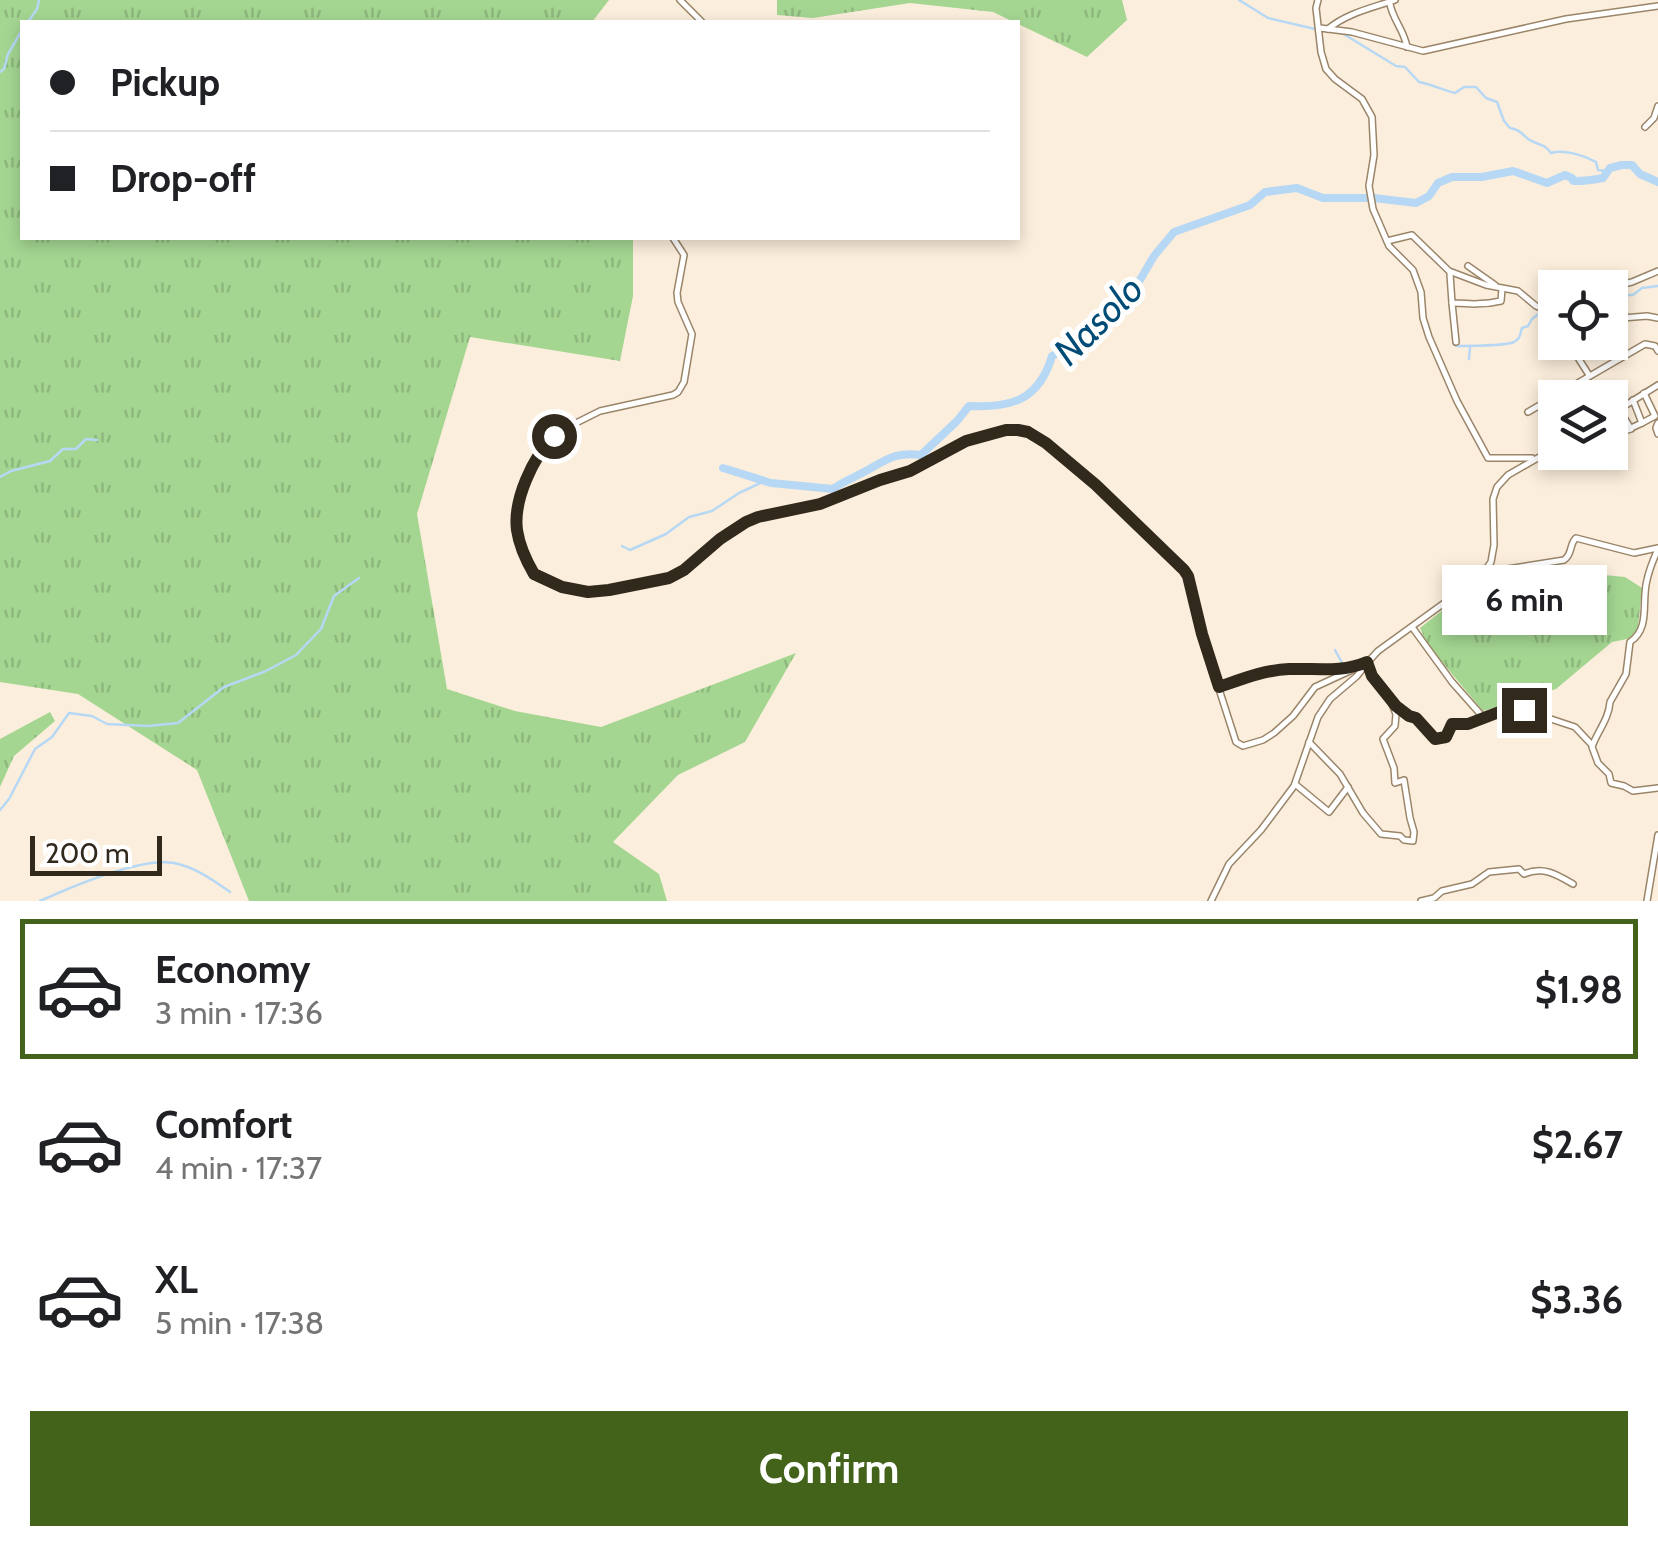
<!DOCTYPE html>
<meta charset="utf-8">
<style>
:root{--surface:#fff;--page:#f6f6f6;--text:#202124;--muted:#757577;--line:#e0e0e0;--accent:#426319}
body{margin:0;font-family:Cabin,sans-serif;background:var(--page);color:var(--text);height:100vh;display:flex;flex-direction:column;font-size:38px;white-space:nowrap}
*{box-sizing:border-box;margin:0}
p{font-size:32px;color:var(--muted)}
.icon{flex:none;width:55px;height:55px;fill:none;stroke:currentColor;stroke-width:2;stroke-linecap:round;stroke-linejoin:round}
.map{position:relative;height:901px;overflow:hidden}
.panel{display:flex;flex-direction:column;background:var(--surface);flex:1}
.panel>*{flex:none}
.banner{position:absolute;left:20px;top:20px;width:1000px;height:220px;border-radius:0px;box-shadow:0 5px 15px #0003;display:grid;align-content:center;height:220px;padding:0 30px;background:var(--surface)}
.tools{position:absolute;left:1538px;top:270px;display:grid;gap:20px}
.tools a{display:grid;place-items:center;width:90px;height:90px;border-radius:0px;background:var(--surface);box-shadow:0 5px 15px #0003;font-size:50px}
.scale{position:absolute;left:30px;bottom:25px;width:132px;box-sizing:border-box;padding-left:10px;border:5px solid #32291d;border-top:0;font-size:28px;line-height:35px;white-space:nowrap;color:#32291d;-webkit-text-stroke:8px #fff;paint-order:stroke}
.end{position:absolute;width:45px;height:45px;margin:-22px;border:12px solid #32291d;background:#fff;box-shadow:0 0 0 5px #fff}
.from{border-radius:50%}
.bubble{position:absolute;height:70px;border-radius:0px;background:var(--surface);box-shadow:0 5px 15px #0003;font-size:32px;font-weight:700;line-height:70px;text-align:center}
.banner b{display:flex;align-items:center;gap:35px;height:95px;font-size:38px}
.banner b+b{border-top:2px solid var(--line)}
.banner i{width:25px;height:25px;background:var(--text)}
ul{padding:18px 0 0;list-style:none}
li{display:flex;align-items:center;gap:30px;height:140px;margin:0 20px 15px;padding:0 10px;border:5px solid transparent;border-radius:0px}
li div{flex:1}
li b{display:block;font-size:38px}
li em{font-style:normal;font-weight:700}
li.on{border-color:var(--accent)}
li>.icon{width:90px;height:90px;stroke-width:1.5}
.button{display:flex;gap:20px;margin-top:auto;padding:20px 30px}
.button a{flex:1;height:115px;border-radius:0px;background:var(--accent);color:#fff;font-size:40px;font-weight:700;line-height:115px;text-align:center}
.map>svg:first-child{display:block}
.grass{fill:url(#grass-tufts)}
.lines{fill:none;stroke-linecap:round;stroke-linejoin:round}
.stream{stroke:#b7d8f4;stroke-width:2.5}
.river{stroke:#b7d8f4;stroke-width:8}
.minor-casing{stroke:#9a8569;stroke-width:8}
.minor{stroke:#fff;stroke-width:5}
.route{stroke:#32291d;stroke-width:12}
.labels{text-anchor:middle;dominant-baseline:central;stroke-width:10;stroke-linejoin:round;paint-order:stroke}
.water-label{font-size:38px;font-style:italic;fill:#004c76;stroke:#fff}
</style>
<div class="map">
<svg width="1658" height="901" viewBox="0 0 1658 901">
<defs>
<pattern id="grass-tufts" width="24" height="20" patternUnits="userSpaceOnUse" patternTransform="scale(2.5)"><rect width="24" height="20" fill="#a4d692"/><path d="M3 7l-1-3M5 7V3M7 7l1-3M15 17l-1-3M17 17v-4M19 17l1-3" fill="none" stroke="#8eb87d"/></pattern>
</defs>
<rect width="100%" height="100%" fill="#fceedc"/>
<!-- grass -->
<g class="grass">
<polygon points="0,0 609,0 592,22 22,22 22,238 633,238 633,296 620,361 470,337 417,514 447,689 515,711 601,727 796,653 745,742 678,775 613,842 659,874 667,901 249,901 197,770 78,694 0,682"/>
<polygon points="777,0 1122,0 1127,20 1087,57 993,12 910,3 813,18 777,15"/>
<polygon points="1533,565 1543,572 1572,572 1625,577 1642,588 1637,637 1612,642 1556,689 1483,711 1427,644 1420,628 1478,582 1497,574"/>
<polygon points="50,712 55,721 14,756 0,787 0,739"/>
</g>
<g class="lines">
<!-- stream -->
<g class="stream">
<polyline points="1239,0 1268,18 1315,29"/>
<polyline points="28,22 37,9 39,0"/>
<path d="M1342,33L1396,66L1405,67L1419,82C1431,84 1442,90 1455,93L1464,87H1476L1486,98L1497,102L1504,121L1510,128C1520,130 1521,133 1528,139C1537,145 1544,143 1551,153C1564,149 1583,155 1596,162L1598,170L1606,171"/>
<polyline points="0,72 4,69 8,54 22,30"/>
<polyline points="1610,294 1619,289 1625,295 1633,295 1642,288 1658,286"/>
<polyline points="1547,310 1555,305"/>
<path d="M1456,346C1468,346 1505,346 1514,342C1521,338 1520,334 1522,328L1528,326L1532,319L1541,312"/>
<polyline points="1469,359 1470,348"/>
<polyline points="0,477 11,471 50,461 63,449 76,449 86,439 97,440"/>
<polyline points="622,546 630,550 666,534 689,517 712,511 739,493 765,481"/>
<polyline points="1335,650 1345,668"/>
<polyline points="0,810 9,799 35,749 52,737 69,713 92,716 107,724 148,726 178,723 224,687 266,671 296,655 321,629 334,596 359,578"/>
<path d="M40,901C71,887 140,857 174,863C195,867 213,880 230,892"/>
</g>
<!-- river -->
<g class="river">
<path d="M1374,198L1416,203L1429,196L1438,183L1452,177H1482L1513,171L1547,183L1565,175L1572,178L1573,181C1582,181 1594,180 1603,178L1610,168L1622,165H1632L1640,174L1658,182"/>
<path d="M723,468L771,483L833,489C844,481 853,478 864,472C885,461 895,451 921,455L957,421L969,406C1012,408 1039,400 1052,356L1085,340L1092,321L1130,297L1154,256L1174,232L1250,205L1265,192L1297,188L1323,198H1369"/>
</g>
<defs>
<g id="minor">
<polyline points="680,0 702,22"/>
<polyline points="1318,0 1316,8 1321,52 1326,69 1335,79 1362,99 1372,117 1374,155 1369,186 1373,209 1389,246 1413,270 1421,292 1423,318 1429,337 1457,401 1488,458 1532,458"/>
<path d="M1390,4C1393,20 1404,30 1407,47"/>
<polyline points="1320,28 1352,32 1423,51 1566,19 1658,6"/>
<path d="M1328,29C1347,13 1372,8 1395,0"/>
<polyline points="1645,127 1654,118 1658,106"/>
<polyline points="673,238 684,255 677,293 678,302 692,334 684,382 678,392 673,395 600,411 566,428 545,445 538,456 522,491 516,528 531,571 538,578 573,590 588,592 609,590 669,577 684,570 720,539 746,522 758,517 829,501 880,480 911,471 966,441 1006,430 1018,430 1028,431 1045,443 1096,485 1184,569 1188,576 1201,633 1236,742 1243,746 1263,740 1274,733 1293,716 1315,687 1367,663 1378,651 1447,601 1486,569 1491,562 1494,545 1493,499 1497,487 1508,475 1555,448"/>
<polyline points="1387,241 1412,235 1449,271 1486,285 1518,291 1536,306 1541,308 1555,322"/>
<polyline points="1468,266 1495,285"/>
<path d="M1450,274L1452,303C1469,304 1484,305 1501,301L1502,289"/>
<polyline points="1607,288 1632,282 1658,271"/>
<polyline points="1452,303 1456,342"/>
<polyline points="1541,308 1555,302"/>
<polyline points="1610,319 1647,316 1658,318"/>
<polyline points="1568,342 1589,375"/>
<polyline points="1528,412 1645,344 1655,346 1658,351"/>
<polyline points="1610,415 1658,385"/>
<polyline points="1642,423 1655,416 1644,393"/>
<polyline points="1658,423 1656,428 1658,434"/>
<polyline points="1631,428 1642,423 1633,400"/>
<polyline points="1610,435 1631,429 1619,409"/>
<path d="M1658,549C1654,558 1649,570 1647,580C1641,602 1651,628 1630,642L1626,674L1610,702C1609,719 1597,732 1592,747L1598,763L1609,774L1611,783L1624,786L1633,791L1658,788"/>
<path d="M1486,569L1501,570L1564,560C1573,554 1569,544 1576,538L1634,553L1658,548"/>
<polyline points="1412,627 1452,682 1483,717 1525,702"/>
<polyline points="1219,687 1249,675 1285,669 1346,671"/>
<polyline points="1519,704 1524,710 1575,727 1592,745"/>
<polyline points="1309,742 1340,774 1363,813 1381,834 1400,836 1404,840 1413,841 1414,832 1410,818 1404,780 1395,783 1394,768 1383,739 1395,726 1396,714 1392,704"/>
<polyline points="1295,784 1329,812 1348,787"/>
<polyline points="1211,901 1229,864 1261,830 1294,786 1318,717 1330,699 1357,676 1367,663 1377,683 1395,706 1409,716 1416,718 1435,739 1446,737 1452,723 1468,724 1483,717"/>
<path d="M1421,901L1434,898L1442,891L1472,884L1489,872L1519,869L1524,874C1543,866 1556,874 1573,884"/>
<polyline points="1647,901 1658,835"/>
</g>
</defs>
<!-- minor casing -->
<use href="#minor" class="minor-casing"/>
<!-- minor -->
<use href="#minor" class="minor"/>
</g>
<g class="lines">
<!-- route -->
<path class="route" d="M554,436C533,457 513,500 517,530C519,544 527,562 534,574L562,587L588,592L609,590L669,578L684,570L720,539L746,522L758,517L820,504L880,480L910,471L966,441L1006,430H1018L1028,432L1046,443L1096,485L1184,570L1188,576L1202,634L1219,687C1242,679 1264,670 1289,669C1316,668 1341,673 1367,662L1372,676L1396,706L1409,716L1416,718L1435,739L1446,737L1452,724H1468L1520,704L1524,710"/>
</g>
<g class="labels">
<!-- water labels -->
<g class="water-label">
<text transform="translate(1098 320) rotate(-45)">Nasolo</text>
</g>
</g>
</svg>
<div class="tools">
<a><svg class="icon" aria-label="locate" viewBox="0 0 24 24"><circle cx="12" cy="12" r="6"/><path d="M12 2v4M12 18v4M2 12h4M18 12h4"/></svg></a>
<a><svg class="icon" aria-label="layers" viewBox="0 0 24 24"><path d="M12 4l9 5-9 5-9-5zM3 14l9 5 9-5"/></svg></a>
</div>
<div class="scale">200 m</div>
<i class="end from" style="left:554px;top:436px"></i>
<i class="end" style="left:1524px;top:710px"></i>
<div class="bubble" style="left:1442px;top:565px;width:165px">6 min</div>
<div class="banner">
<b><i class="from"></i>Pickup</b>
<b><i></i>Drop-off</b>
</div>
</div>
<section class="panel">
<ul>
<li class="on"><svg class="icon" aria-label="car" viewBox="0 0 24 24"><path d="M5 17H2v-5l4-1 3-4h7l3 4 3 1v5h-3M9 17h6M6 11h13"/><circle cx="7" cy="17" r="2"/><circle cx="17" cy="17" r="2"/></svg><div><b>Economy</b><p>3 min · 17:36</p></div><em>$1.98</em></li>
<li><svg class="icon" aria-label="car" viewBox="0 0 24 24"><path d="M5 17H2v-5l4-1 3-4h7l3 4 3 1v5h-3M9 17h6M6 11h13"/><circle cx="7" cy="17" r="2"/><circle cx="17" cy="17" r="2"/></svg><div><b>Comfort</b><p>4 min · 17:37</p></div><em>$2.67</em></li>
<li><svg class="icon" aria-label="car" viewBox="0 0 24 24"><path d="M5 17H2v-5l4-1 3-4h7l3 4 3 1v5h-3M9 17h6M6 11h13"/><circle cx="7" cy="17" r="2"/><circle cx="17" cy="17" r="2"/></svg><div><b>XL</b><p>5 min · 17:38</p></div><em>$3.36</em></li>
</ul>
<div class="button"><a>Confirm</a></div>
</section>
